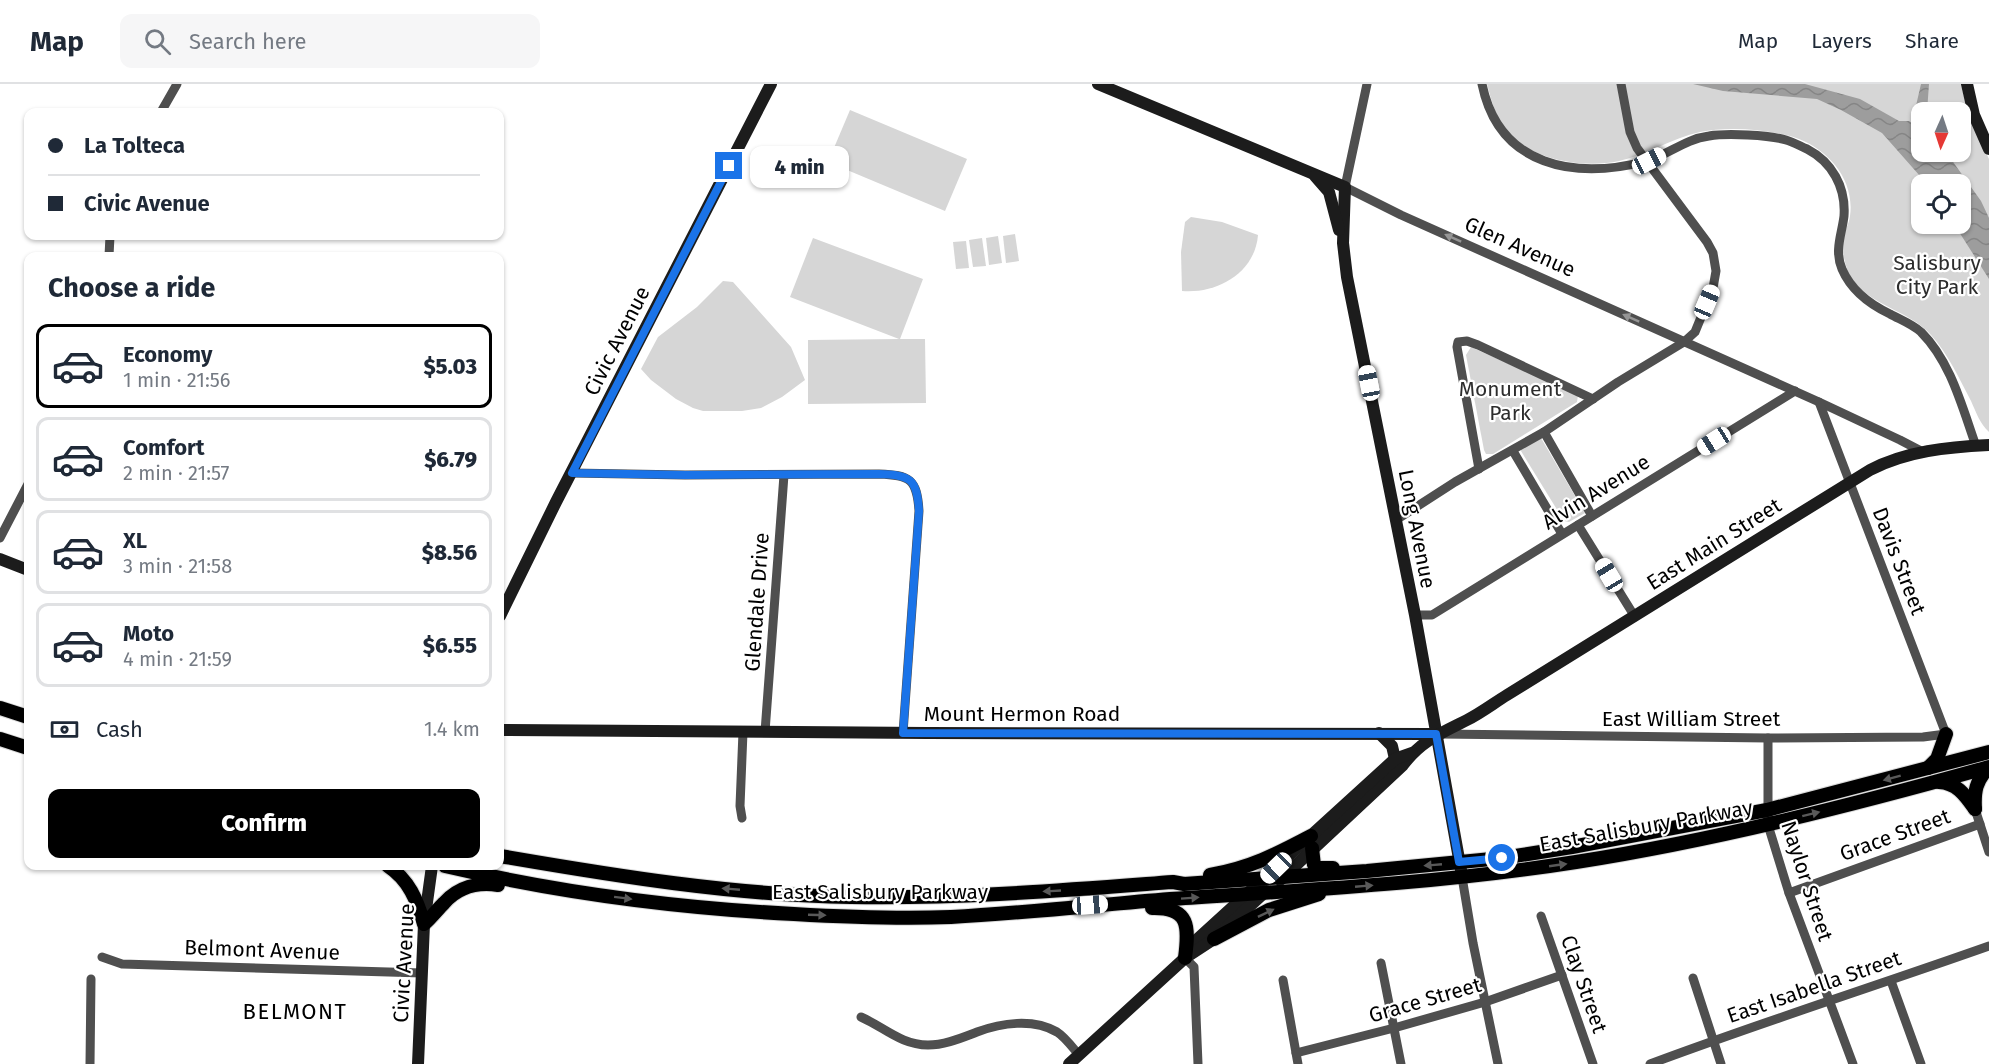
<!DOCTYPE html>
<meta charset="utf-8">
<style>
:root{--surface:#fff;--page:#f6f6f7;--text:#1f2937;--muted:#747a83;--line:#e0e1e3;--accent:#000}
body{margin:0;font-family:"Fira Sans",sans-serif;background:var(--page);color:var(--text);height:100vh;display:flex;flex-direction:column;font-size:22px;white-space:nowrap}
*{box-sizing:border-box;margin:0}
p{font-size:20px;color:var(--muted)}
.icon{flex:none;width:33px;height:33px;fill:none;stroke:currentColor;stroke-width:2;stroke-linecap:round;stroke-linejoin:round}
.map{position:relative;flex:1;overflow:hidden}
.panel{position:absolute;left:24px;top:168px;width:480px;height:618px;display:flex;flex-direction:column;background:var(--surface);border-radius:12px;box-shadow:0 2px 4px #0004}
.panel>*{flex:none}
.banner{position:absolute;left:24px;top:24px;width:480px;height:132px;border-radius:12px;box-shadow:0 2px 4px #0004;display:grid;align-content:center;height:132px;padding:0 24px;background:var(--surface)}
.needle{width:39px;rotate:183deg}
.controls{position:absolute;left:1911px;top:18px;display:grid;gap:12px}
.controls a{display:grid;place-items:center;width:60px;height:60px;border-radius:12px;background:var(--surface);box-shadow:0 2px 4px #0004;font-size:30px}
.end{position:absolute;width:27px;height:27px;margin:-14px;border:8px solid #1a73e8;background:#fff;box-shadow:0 0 0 3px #fff}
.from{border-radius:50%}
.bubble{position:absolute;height:42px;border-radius:12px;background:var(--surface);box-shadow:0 2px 4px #0004;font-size:20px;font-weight:800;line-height:42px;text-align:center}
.car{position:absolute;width:18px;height:36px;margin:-18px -9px;border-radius:8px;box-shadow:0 0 4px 2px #0007;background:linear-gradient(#fff 24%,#345 0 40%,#fff 0 76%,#345 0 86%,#fff 0)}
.banner b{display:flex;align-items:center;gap:21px;height:57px;font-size:22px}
.banner b+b{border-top:2px solid var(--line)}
.banner i{width:15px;height:15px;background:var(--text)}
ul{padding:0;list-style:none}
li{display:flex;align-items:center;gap:18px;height:84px;margin:0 12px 9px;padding:0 12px;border:3px solid var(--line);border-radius:12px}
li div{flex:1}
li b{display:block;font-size:22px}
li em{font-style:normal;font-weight:800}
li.current{border-color:var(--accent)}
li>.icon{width:54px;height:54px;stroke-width:1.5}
h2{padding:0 24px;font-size:27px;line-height:72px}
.pay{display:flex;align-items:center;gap:15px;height:66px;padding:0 24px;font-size:22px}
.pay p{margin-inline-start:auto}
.cta{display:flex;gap:12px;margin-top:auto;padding:12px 24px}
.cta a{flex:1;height:69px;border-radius:12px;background:var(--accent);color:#fff;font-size:24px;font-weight:800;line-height:69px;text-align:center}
header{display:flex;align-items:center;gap:36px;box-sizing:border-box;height:84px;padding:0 30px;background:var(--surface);border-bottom:2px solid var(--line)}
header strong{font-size:28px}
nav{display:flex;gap:33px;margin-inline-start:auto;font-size:21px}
.search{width:420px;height:54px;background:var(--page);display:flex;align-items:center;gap:15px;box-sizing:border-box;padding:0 21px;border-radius:12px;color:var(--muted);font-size:22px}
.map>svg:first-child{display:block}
.park{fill:#d6d6d6;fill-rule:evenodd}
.water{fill:url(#water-waves)}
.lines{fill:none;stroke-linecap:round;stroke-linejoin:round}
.primary-casing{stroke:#dbdbdb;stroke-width:16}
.street{stroke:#4f4f4f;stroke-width:9}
.secondary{stroke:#1c1c1c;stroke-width:12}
.primary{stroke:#000;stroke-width:14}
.oneway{fill:#959595}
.oneway2{fill:#595959}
.route{stroke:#1a73e8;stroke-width:8}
.labels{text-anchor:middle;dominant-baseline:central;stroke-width:4.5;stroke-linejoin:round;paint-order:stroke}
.street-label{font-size:21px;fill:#000;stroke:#fff}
.park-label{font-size:21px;fill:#2d2d2d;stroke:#fff}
.neighbourhood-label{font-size:22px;letter-spacing:1.5px;fill:#000;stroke:#fff}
</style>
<header>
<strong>Map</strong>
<div class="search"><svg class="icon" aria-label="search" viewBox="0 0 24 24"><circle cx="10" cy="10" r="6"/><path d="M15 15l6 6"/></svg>Search here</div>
<nav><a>Map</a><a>Layers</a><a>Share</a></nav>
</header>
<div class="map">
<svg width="1989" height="980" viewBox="0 0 1989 980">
<defs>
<pattern id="water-waves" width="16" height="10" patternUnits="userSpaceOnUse" patternTransform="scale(1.5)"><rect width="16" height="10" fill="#9d9d9d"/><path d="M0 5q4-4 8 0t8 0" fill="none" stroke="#858585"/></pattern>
</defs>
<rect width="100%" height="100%" fill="#fff"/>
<!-- park -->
<g class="park">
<path d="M1487,0H1961L1968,30L1989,75V348C1980,340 1976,328 1971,317C1959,294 1948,270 1931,251C1909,226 1869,222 1851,193C1845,183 1841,165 1843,154C1845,146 1849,140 1850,132C1855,97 1830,67 1799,55C1772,45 1728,42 1700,48C1672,54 1647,71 1619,77C1584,85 1529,76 1506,46C1496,33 1491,16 1487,0ZM1922,28H1960V68H1922ZM1922,100H1960V140H1922Z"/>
<polygon points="850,26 967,75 945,127 828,78"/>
<path d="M1191,133L1222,138L1258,151C1255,189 1217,210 1182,207L1181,168L1185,138Z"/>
<polygon points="1015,150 1019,177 1006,179 1003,152"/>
<polygon points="998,152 1002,179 989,181 986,154"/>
<polygon points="813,154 923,195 900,255 925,255 926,319 808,320 808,256 899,255 790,213"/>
<polygon points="982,154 986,182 973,183 969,156"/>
<polygon points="966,157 969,184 956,185 953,158"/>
<polygon points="723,197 733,198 791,263 805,296 782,313 761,324 742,327 703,327 693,324 676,315 651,296 641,285 658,253 697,223"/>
<polygon points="1471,263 1578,311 1577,318 1493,370 1486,370 1484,366 1466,271"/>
<polygon points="1541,354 1585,429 1569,438 1564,437 1521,367 1521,364"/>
</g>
<!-- water -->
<polygon class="water" points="1693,0 1805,0 1860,15 1899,37 1909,37 1912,39 1921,0 1929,0 1927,28 1922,28 1922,68 1946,68 1981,117 1989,134 1989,195 1954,140 1960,140 1960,100 1927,100 1882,49 1841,26 1817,15 1723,7"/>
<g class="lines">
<defs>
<g id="primary">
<polyline points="0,624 28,633"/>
<polyline points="0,655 28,664"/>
<polyline points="1928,684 1937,675 1946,650"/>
<path d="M1939,698C1957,699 1965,711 1975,725"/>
<path d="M1975,725C1974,707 1976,697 1988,684"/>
<polyline points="1312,764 1314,781 1319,784 1333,784"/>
<path d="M500,772C616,792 733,811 851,813C959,815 1066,806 1173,798L1184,800L1367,787L1502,774L1572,763L1767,726L1989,668"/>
<path d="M388,782C409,796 417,816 424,840C432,833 437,826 444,819C458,803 478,798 498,801"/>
<path d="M445,782C560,809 677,824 794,830C846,833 899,835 951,833C1024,829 1097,821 1170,815C1306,806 1442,799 1576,778C1716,756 1853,721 1989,683"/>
<path d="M1210,791C1250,784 1275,771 1311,752"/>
<path d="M1152,824C1190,823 1189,843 1185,874"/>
<polyline points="1214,855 1269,826 1319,810"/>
</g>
</defs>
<!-- primary casing -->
<use href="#primary" class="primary-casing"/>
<!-- street -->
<g class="street">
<polyline points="1367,0 1345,103 1401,131 1819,318 1900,356 1923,368"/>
<path d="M1482,0C1499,83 1575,96 1647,77C1668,71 1685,55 1709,52C1727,49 1769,51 1786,56C1793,58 1800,62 1807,65C1832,78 1846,103 1844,132C1842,150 1834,166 1842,185C1851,206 1869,220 1890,230C1901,236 1912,240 1921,248C1951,278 1962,323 1976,362"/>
<polyline points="161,28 177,0"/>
<polyline points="109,172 110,152"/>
<polyline points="1544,348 1592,432"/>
<polyline points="1513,367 1562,450"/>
<polyline points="1479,385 1457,263 1458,258 1467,257 1478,261 1593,315"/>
<path d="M572,389L685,391L879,390C910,391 917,395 919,427L903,649"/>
<polyline points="1396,436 1455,398 1544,348 1618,298 1684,258 1695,248 1713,204 1716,187 1713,169 1707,158 1637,64 1630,48 1621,0"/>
<polyline points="1578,441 1635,533"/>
<polyline points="0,454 28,400"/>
<polyline points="1415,531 1432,531 1795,307"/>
<polyline points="765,648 784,391"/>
<polyline points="1440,650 1768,654 1923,653 1946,650 1819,318"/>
<polyline points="1768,654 1768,741 1789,809 1853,980"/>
<polyline points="1975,725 1989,768"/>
<polyline points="742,734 740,722 743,648"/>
<polyline points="1462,793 1473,859 1498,980"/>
<polyline points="1789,809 1980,740"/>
<polyline points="1541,832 1593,980"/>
<polyline points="102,873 122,880 422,889"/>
<polyline points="1185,874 1194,883 1198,980"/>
<polyline points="1381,879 1401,980"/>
<polyline points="1693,894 1721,980"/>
<polyline points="1283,896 1298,980"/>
<polyline points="1891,897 1921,980"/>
<path d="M861,933C884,943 901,961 928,961C945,961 961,954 977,948C1001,939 1033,934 1057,948C1065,953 1073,964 1079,971"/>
<polyline points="1296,969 1394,944 1485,918 1562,891"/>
<polyline points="90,980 91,895"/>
<path d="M1650,980C1762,938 1876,902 1989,862"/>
</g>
<!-- secondary -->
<g class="secondary">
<polyline points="1098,0 1345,103 1343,159 1347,193 1415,531 1461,786"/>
<polyline points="1967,0 1974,31 1989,65"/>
<polyline points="1315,92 1329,108 1339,146"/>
<polyline points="0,475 28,486"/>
<polyline points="500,532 556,418 771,0"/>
<polyline points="500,646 926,649 1436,650"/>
<polyline points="1379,649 1392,662 1395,675"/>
<path d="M1280,796L1403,681C1421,657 1441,649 1467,636C1481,629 1494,619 1507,611L1870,386C1906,367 1948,363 1989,361"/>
<polyline points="1187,870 1191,861 1395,675 1412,669"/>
<polyline points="418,980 424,840 432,782"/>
<polyline points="1069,980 1185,874 1214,855 1266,807"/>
</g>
<!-- primary -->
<use href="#primary" class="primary"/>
</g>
<!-- one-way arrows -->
<defs><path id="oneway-solid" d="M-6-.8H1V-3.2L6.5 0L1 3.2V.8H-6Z" transform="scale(1.5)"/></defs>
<g class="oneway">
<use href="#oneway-solid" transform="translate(1453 154) rotate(-156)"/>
<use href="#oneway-solid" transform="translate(1631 234) rotate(-156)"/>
</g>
<g class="oneway2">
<use href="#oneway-solid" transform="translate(1892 694) rotate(165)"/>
<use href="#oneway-solid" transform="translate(1811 730) rotate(-14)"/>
<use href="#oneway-solid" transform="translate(1433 781) rotate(175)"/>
<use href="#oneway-solid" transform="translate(1558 781) rotate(-8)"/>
<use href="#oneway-solid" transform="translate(1364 802) rotate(-5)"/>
<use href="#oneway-solid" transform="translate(731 805) rotate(-175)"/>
<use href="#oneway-solid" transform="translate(1052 807) rotate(177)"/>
<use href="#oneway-solid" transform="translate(623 814) rotate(7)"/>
<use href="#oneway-solid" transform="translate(1190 814) rotate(-4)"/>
<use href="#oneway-solid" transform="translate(1266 829) rotate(-26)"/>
<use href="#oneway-solid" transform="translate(817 831) rotate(2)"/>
</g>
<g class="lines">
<!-- route -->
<path class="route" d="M729,82L572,389L685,391L879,390C910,391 917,394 919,427L903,649L1436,650L1459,778L1502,774"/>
</g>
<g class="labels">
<!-- street labels -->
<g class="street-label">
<text transform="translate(1520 163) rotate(24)">Glen Avenue</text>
<text transform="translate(617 257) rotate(-63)">Civic Avenue</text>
<text transform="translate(1596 408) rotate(-32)">Alvin Avenue</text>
<text transform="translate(1417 445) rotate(79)">Long Avenue</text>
<text transform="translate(1714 460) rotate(-32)">East Main Street</text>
<text transform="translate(1899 477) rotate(69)">Davis Street</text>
<text transform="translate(757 518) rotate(-86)">Glendale Drive</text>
<text x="1022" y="630">Mount Hermon Road</text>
<text x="1691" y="635">East William Street</text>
<text transform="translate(1646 742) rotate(-10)">East Salisbury Parkway</text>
<text transform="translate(1895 751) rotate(-20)">Grace Street</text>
<text transform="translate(1807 797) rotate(72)">Naylor Street</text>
<text x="880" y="808">East Salisbury Parkway</text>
<text transform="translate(262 866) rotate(2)">Belmont Avenue</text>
<text transform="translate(404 879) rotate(-87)">Civic Avenue</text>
<text transform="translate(1584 900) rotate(71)">Clay Street</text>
<text transform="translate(1814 903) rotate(-19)">East Isabella Street</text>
<text transform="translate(1425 916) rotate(-16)">Grace Street</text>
</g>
<!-- park labels -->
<g class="park-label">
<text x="1937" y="179">Salisbury<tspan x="1937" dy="24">City Park</tspan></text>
<text x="1510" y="305">Monument<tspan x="1510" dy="24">Park</tspan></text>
</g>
<!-- neighbourhood labels -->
<g class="neighbourhood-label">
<text x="295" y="927">BELMONT</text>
</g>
</g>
</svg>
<div class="controls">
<a><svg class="needle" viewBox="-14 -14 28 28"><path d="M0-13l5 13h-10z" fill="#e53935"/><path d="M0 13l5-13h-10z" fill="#747a83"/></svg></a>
<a><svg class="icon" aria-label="locate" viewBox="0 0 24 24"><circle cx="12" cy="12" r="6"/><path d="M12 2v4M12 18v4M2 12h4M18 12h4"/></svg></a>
</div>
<i class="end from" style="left:1502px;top:774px"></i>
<i class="end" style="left:729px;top:82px"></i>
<div class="bubble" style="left:750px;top:62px;width:99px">4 min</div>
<i class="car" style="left:1649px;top:77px;rotate:63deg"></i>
<i class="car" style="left:1707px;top:218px;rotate:23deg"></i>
<i class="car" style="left:1369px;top:299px;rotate:349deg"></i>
<i class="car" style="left:1714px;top:357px;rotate:238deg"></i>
<i class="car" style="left:1609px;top:491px;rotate:329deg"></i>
<i class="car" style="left:1276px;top:784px;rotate:226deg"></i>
<i class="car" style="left:1090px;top:821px;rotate:86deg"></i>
<div class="banner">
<b><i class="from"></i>La Tolteca</b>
<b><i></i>Civic Avenue</b>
</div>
<section class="panel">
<h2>Choose a ride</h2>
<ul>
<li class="current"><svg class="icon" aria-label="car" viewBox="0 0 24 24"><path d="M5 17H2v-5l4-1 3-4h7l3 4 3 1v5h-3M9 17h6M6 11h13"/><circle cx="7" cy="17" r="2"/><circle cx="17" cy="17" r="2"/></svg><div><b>Economy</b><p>1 min · 21:56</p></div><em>$5.03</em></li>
<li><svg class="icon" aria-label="car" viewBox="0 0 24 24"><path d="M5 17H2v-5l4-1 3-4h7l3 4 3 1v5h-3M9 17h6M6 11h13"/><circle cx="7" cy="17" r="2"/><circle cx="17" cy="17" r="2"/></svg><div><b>Comfort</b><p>2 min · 21:57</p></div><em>$6.79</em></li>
<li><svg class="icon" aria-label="car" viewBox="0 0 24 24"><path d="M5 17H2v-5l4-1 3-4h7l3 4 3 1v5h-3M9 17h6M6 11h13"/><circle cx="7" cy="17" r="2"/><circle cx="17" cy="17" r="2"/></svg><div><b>XL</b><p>3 min · 21:58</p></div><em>$8.56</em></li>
<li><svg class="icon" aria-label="car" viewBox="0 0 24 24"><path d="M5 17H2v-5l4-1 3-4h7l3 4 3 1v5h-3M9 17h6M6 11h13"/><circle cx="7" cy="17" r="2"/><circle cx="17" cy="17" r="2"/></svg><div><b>Moto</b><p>4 min · 21:59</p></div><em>$6.55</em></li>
</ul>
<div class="pay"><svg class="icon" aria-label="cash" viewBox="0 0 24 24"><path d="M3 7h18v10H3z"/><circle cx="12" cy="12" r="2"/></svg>Cash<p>1.4 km</p></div>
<div class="cta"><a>Confirm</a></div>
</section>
</div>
